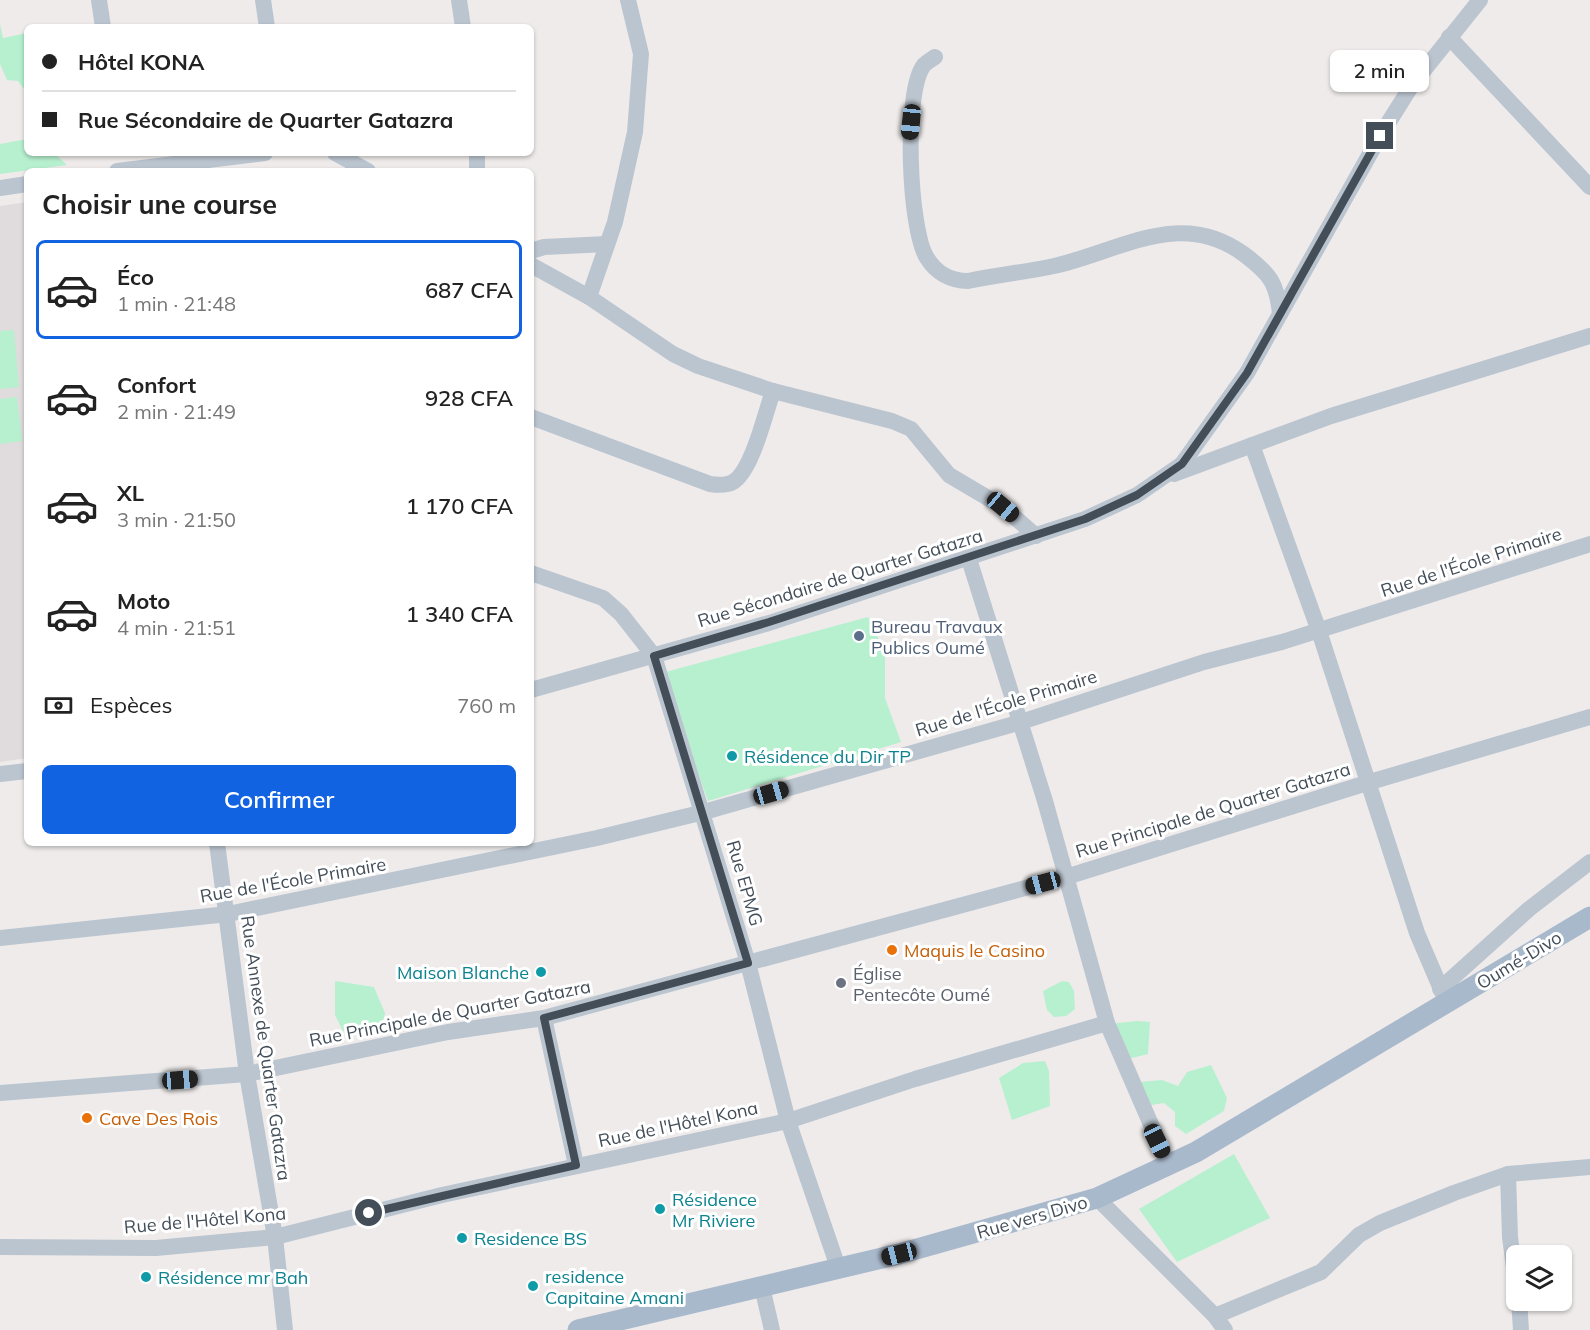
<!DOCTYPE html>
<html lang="fr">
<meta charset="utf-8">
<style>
:root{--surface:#fff;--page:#f6f6f6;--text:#222;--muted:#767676;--line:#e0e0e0;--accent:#1263e2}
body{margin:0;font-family:Mulish,sans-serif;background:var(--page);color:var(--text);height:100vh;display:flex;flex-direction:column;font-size:22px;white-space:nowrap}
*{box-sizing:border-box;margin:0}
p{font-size:20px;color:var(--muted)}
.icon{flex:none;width:33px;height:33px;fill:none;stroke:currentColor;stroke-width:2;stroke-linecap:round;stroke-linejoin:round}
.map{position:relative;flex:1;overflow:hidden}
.panel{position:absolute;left:24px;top:168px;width:510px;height:678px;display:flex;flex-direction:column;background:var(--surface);border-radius:9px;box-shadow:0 2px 4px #0004}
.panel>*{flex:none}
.hud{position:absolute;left:24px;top:24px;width:510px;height:132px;border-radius:9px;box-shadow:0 2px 4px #0004;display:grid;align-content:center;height:132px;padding:0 18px;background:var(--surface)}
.controls{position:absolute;left:1506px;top:1245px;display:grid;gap:12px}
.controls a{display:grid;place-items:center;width:66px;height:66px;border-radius:9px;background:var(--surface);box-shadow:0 2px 4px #0004;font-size:30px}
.end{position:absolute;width:27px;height:27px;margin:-14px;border:8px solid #434e59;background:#fff;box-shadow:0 0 0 3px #fff}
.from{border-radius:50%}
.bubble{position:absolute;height:42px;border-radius:9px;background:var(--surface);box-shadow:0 2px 4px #0004;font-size:20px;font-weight:600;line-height:42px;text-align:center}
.car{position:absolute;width:18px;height:36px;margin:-18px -9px;border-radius:8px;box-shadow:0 0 4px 2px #0007;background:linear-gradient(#222 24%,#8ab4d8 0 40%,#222 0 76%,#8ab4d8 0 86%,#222 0)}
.hud b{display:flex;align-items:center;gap:21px;height:57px;font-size:22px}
.hud b+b{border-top:2px solid var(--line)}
.hud i{width:15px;height:15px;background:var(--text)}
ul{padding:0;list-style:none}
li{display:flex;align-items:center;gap:18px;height:99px;margin:0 12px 9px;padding:0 6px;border:3px solid transparent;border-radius:9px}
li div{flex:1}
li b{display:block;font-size:22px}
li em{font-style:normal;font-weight:600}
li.current{border-color:var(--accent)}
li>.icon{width:54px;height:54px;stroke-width:1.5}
h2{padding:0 18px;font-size:27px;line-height:72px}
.pay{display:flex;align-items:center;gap:15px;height:66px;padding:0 18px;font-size:22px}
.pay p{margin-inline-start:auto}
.button{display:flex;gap:12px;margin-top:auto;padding:12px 18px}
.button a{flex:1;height:69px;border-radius:9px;background:var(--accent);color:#fff;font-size:24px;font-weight:600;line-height:69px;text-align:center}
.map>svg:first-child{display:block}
.education{fill:#e0dcdd}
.green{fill:#b6f0cf}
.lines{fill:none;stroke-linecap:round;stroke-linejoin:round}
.minor{stroke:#bbc5cf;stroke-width:16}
.major{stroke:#a9b9cc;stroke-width:21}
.route{stroke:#434e59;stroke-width:8}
.service-dot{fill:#5c6f8a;stroke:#fff;stroke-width:2}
.culture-dot{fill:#0f9aa8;stroke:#fff;stroke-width:2}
.food-dot{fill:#e8710a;stroke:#fff;stroke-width:2}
.worship-dot{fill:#6b7280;stroke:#fff;stroke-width:2}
.labels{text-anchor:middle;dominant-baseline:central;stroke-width:6;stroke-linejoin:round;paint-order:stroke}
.street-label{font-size:18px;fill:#434e59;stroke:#fff}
.service-label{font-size:18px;fill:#4e5e75;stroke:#fff;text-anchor:start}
.culture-label{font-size:18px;fill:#0d838f;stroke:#fff;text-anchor:start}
.food-label{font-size:18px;fill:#c56008;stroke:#fff;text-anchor:start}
.worship-label{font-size:18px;fill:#5b616d;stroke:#fff;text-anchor:start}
</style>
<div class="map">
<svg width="1590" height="1330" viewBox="0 0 1590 1330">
<rect width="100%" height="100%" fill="#efebeb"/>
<!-- education -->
<polygon class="education" points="27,202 27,758 0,762 0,206"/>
<!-- green -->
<g class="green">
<polygon points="0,24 3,38 27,33 27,88 24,89 18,81 7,80 0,64"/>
<polygon points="27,139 27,153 54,153 67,165 0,174 0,144"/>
<polygon points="14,330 19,387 0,389 0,331"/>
<polygon points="17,397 22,441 0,444 0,399"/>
<polygon points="868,617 885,652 885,698 901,742 708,801 662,673"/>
<polygon points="335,981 374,987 385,1013 382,1025 373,1025 360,1033 343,1031 335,1015"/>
<polygon points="1062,981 1069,982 1074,991 1075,1009 1066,1016 1054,1017 1047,1010 1043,991"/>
<polygon points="1138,1021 1150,1022 1148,1054 1128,1059 1114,1029 1117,1023"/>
<polygon points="1045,1061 1049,1071 1050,1106 1012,1120 999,1078 1023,1063"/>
<polygon points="1211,1065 1227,1098 1224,1111 1186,1134 1175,1126 1175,1112 1164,1103 1145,1106 1129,1083 1162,1080 1178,1086 1187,1072"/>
<polygon points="1234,1154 1270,1218 1177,1262 1139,1209"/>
</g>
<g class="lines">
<!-- minor -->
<g class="minor">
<polyline points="99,0 103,27"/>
<polyline points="263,0 267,27"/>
<polyline points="459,0 463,27"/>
<polyline points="1449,37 1590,187"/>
<path d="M935,57C932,59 927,62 924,65C903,91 909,231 927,258C936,273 951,281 968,281C997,275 1026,272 1054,266C1121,251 1181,207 1245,255C1270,274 1277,283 1280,314"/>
<polyline points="335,153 368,171"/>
<polyline points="477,153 477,171"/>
<polyline points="117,171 265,153"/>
<polyline points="0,188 27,184"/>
<polyline points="531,251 544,247 607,244"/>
<polyline points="531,265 589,297 673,354 698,366 773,391 892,421 911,429 949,475 1003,507 1036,536"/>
<polyline points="589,297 615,222 635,132 641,54 628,0"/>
<path d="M531,417L710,484C717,485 726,486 733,482C752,471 765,414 773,391"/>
<polyline points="1252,445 1319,631 1417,933 1447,1003"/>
<polyline points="1174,474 1331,416 1590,336"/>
<polyline points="969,559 1045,801 1107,1023 1169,1166"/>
<polyline points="531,573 603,598 621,614 654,656 748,963 788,1121 839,1270"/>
<polyline points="531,690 769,623 1085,519 1137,495 1182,464 1247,373 1380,136 1412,85 1480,0"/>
<polyline points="0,774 27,771"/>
<polyline points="217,843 247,1074 275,1237 285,1330"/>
<polyline points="0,938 228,914 597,838 704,812 1018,723 1204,662 1282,642 1590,544"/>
<polyline points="1440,989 1529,909 1590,862"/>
<polyline points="544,1018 576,1165"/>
<polyline points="0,1093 247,1074 448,1032 544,1018 1066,877 1370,782 1590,717"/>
<polyline points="1508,1174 1510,1237 1516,1283"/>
<polyline points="1097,1198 1215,1316 1225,1330"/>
<polyline points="0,1247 156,1248 275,1237 442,1195 788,1121 915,1079 1107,1023"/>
<polyline points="762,1287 772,1330"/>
<polyline points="1519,1300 1521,1330"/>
<polyline points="1215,1316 1321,1272 1359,1235 1380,1223 1454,1193 1508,1174 1590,1167"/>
</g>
<!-- major -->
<polyline class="major" points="578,1330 899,1254 1097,1198 1196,1152 1590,917"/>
</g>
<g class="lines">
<!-- route -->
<polyline class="route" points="369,1213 576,1165 544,1018 748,963 654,656 769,622 1085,519 1137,495 1182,464 1247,373 1380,136"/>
</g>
<!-- markers -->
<circle class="service-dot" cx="859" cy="636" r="6"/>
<g class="culture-dot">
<circle cx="732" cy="756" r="6"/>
<circle cx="541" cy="972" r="6"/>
<circle cx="660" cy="1209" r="6"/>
<circle cx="462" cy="1238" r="6"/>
<circle cx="146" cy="1277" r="6"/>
<circle cx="533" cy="1286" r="6"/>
</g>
<g class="food-dot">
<circle cx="892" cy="950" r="6"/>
<circle cx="87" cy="1118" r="6"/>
</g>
<circle class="worship-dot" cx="841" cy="983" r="6"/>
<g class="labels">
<!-- street labels -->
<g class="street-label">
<text transform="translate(1471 562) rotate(-18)">Rue de l'École Primaire</text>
<text transform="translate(840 578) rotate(-17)">Rue Sécondaire de Quarter Gatazra</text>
<text transform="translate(1006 703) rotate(-17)">Rue de l'École Primaire</text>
<text transform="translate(1213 810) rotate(-17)">Rue Principale de Quarter Gatazra</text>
<text transform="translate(293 880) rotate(-10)">Rue de l'École Primaire</text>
<text transform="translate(745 883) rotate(74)">Rue EPMG</text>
<text transform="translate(1519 960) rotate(-31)">Oumé-Divo</text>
<text transform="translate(450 1013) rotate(-11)">Rue Principale de Quarter Gatazra</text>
<text transform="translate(266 1048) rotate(82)">Rue Annexe de Quarter Gatazra</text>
<text transform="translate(678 1124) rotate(-12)">Rue de l'Hôtel Kona</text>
<text transform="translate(1032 1217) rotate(-16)">Rue vers Divo</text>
<text transform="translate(205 1220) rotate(-5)">Rue de l'Hôtel Kona</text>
</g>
<!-- service labels -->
<g class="service-label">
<text x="871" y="626">Bureau Travaux<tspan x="871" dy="21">Publics Oumé</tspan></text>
</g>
<!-- culture labels -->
<g class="culture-label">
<text x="744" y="756">Résidence du Dir TP</text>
<text x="529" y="972" text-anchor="end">Maison Blanche</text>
<text x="672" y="1199">Résidence<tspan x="672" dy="21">Mr Riviere</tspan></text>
<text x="474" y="1238">Residence BS</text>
<text x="545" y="1276">residence<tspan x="545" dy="21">Capitaine Amani</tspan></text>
<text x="158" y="1277">Résidence mr Bah</text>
</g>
<!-- food labels -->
<g class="food-label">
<text x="904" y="950">Maquis le Casino</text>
<text x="99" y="1118">Cave Des Rois</text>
</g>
<!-- worship labels -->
<g class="worship-label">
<text x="853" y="973">Église<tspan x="853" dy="21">Pentecôte Oumé</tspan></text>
</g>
</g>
</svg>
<div class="controls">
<a><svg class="icon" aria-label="layers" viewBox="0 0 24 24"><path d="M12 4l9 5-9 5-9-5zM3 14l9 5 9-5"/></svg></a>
</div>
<i class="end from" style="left:369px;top:1213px"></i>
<i class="end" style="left:1380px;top:136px"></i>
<div class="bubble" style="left:1330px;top:50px;width:99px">2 min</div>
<i class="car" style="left:911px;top:122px;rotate:186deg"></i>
<i class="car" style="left:1003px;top:507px;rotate:130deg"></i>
<i class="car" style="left:771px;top:793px;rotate:74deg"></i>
<i class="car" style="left:1043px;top:883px;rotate:255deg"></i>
<i class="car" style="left:180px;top:1080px;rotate:86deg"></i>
<i class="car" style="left:1157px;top:1141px;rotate:154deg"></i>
<i class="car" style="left:899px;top:1254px;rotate:256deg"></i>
<div class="hud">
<b><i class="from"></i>Hôtel KONA</b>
<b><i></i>Rue Sécondaire de Quarter Gatazra</b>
</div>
<section class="panel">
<h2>Choisir une course</h2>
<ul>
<li class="current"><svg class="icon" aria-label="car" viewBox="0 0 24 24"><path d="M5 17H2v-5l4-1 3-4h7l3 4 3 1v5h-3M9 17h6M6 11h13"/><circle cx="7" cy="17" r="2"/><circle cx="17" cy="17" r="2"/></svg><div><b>Éco</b><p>1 min · 21:48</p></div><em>687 CFA</em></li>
<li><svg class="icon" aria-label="car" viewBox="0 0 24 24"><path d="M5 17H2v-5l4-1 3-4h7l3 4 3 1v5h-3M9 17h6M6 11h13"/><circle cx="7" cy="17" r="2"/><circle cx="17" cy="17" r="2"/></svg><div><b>Confort</b><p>2 min · 21:49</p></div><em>928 CFA</em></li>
<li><svg class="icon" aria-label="car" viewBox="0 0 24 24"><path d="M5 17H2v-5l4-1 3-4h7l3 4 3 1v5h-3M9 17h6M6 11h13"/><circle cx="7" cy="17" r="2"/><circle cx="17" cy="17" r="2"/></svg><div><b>XL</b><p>3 min · 21:50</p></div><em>1 170 CFA</em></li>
<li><svg class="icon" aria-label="car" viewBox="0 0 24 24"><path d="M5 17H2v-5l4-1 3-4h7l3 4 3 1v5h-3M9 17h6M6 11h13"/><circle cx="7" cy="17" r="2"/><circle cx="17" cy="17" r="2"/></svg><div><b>Moto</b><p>4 min · 21:51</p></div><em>1 340 CFA</em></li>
</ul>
<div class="pay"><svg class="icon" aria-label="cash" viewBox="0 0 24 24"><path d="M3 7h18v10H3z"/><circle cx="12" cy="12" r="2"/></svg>Espèces<p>760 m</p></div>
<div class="button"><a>Confirmer</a></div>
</section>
</div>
